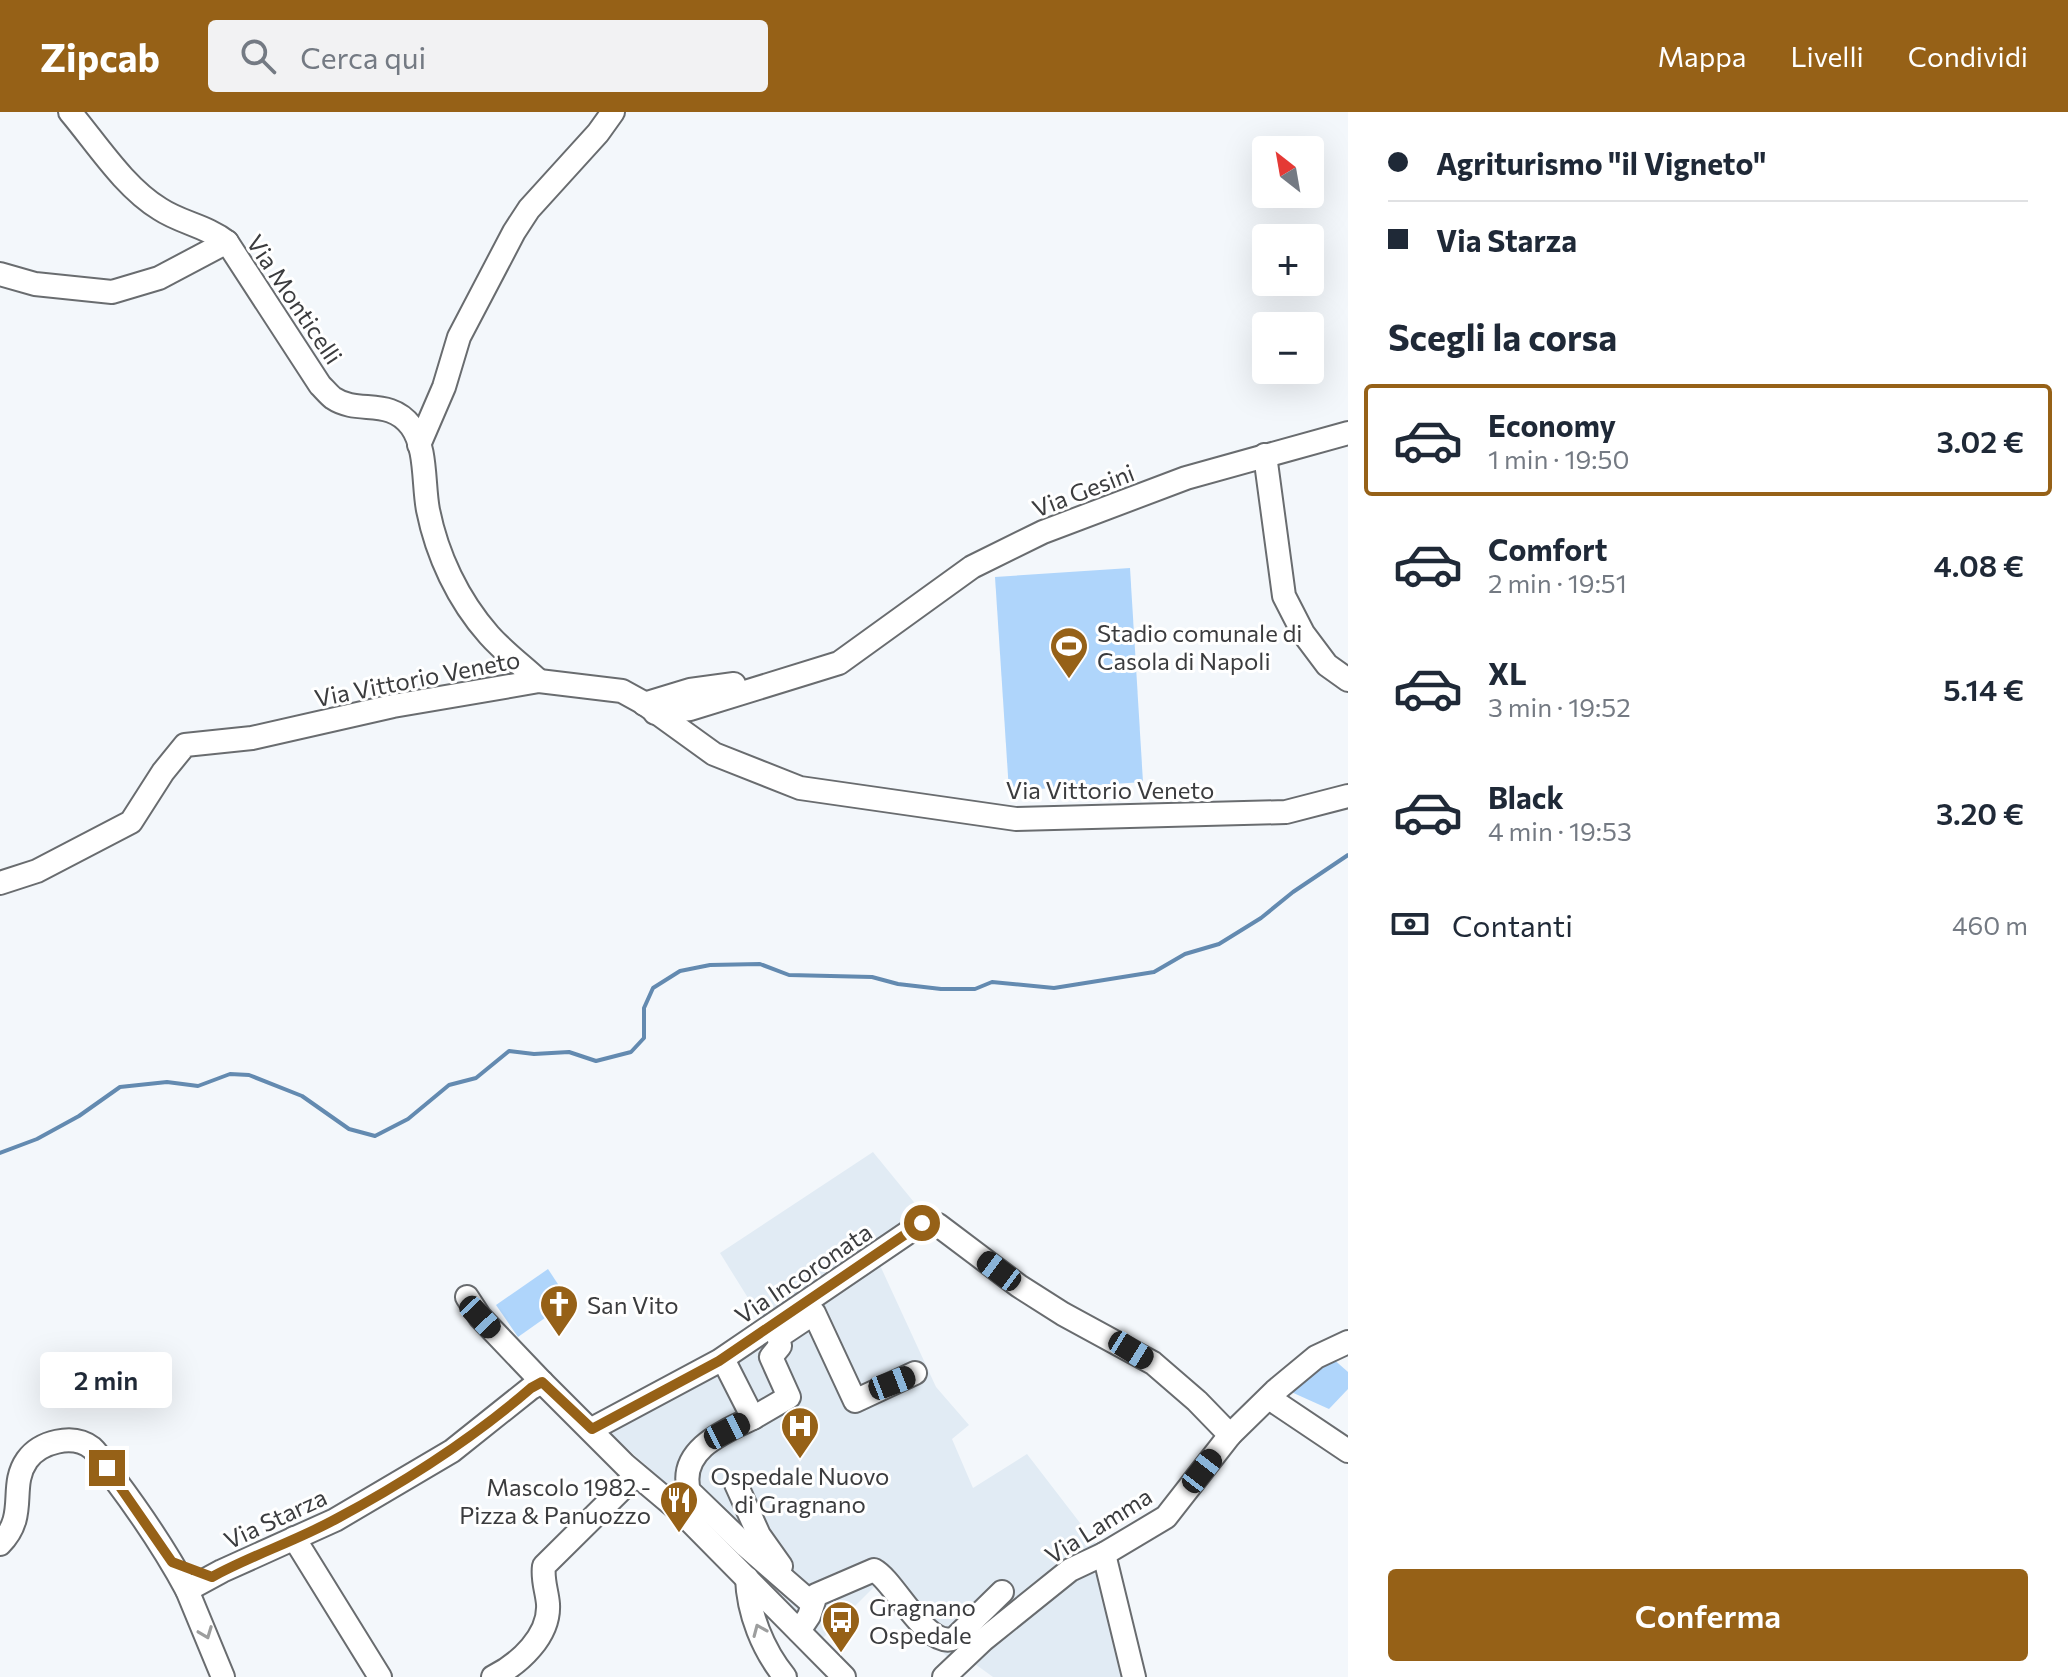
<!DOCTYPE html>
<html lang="it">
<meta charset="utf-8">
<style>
:root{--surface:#fff;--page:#f2f2f3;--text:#1f2937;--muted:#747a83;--line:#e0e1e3;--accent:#966117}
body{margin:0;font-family:Commissioner,sans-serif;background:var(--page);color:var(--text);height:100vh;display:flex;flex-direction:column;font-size:30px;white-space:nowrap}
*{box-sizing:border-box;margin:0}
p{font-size:26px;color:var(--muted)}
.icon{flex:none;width:44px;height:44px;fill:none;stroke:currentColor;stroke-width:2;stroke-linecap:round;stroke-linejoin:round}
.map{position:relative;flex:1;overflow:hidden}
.drawer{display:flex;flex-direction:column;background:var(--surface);width:720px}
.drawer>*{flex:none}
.guide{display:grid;align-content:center;height:176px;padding:0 40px;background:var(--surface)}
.needle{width:52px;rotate:329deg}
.tools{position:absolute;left:1252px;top:24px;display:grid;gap:16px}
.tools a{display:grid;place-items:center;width:72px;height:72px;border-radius:8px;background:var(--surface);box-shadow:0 8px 32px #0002;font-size:40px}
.end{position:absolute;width:36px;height:36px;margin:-18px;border:10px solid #966117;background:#fff;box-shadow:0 0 0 4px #fff}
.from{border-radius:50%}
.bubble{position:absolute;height:56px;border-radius:8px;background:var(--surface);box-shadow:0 8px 32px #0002;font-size:26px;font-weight:600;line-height:56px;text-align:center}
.car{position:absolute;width:24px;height:48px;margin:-24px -12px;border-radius:10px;box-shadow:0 0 6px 2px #0007;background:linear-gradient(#222 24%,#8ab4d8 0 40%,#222 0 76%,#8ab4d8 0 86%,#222 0)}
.guide b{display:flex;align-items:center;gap:28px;height:76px;font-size:30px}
.guide b+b{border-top:2px solid var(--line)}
.guide i{width:20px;height:20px;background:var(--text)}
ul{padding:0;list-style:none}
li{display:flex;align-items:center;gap:24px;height:112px;margin:0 16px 12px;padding:0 24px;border:4px solid transparent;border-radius:8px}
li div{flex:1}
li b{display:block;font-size:30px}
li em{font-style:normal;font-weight:600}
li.selected{border-color:var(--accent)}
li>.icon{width:72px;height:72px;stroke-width:1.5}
h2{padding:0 40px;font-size:36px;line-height:96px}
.pay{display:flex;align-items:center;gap:20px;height:88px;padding:0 40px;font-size:30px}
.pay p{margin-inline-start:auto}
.cta{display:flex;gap:16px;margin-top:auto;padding:16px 40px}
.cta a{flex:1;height:92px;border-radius:8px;background:var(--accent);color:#fff;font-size:32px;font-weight:600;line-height:92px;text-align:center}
header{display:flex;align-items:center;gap:48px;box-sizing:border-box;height:112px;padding:0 40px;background:var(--accent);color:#fff}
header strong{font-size:38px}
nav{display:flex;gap:44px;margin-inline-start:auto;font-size:28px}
.search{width:560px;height:72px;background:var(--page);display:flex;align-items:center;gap:20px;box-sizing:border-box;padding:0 28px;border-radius:8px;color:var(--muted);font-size:30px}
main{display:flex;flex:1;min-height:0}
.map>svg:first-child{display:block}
.built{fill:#e1ebf4}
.green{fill:#afd5fb}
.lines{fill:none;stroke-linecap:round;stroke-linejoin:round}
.stream{stroke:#638ab0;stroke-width:4}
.minor-casing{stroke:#696c6f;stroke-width:26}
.minor{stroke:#fff;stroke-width:22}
.oneway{stroke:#9d9e9e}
.route{stroke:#966117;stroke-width:10}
.labels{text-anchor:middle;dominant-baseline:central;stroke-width:6;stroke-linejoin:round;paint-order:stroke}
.street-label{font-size:24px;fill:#3b3c3e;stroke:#fff}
.poi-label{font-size:24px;fill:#3b3c3e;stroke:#fff;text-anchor:start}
</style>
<header>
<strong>Zipcab</strong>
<div class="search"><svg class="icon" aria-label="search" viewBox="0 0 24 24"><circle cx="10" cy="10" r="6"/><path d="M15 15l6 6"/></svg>Cerca qui</div>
<nav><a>Mappa</a><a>Livelli</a><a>Condividi</a></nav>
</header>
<main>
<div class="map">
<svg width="1348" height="1565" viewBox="0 0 1348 1565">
<rect width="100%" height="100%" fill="#f3f7fb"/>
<!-- built -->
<g class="built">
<polygon points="873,1040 922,1100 763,1210 720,1141"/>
<polygon points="878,1149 936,1275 969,1313 952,1327 973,1376 1027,1342 1097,1433 1021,1486 952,1550 878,1471 823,1526 715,1415 611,1322 753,1235"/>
<polygon points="1094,1461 1104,1469 1131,1565 993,1565 975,1552 1044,1488 1088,1462"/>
</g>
<!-- green -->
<g class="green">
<polygon points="1130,456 1143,670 1009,679 995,465"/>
<polygon points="548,1157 569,1189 518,1225 496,1193"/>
<polygon points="1331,1245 1348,1260 1348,1277 1329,1297 1289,1279"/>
</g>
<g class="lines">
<!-- stream -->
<polyline class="stream" points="0,1041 37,1027 79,1004 120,975 167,970 198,974 230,962 249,963 302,984 349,1017 375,1024 408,1007 449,973 476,966 509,939 534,942 569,940 596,949 631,940 644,926 644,896 653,876 680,859 710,853 760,852 789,863 872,865 898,872 941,877 975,877 992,870 1054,876 1154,860 1185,842 1219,832 1261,806 1293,780 1348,743"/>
<defs>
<g id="minor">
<path d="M70,0C97,32 124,75 160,97C181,111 207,114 227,130L320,273C324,277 329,283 333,286C358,303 389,285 411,314C427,336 423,372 428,398C437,443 458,488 489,523C504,540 523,554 539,569"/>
<polyline points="0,162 35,172 112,180 159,166 227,130"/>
<polyline points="419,333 444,275 459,225 514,120 529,97 598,21 613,0"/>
<polyline points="1265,343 1284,484 1303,521 1327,553 1348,568"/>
<polyline points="644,592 690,578 734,572"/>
<polyline points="655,601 690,597 839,551 972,455 1043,420 1186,366 1348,321"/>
<polyline points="0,771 37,759 131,710 163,660 185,633 252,626 393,594 539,569 622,579 642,590 714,642 800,676 1016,707 1286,700 1348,684"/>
<polyline points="467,1185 480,1205 542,1270 625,1353 681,1400 844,1565"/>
<path d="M723,1247L753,1306C723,1320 678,1338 689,1379L746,1434L808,1488"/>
<polyline points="1269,1286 1348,1339"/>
<polyline points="753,1306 789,1285 771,1245 780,1234 779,1228 781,1223 814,1201 855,1289 915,1261"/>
<polyline points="592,1317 719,1249 922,1111 938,1113 1019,1174 1063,1202 1153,1251 1197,1289 1230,1323"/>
<polyline points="736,1372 759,1423 781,1454"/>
<polyline points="294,1426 380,1565"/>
<path d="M0,1432C29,1403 8,1375 27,1348C40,1330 73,1321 92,1336C101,1344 107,1357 114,1366C141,1402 166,1439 187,1478L222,1459L335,1408L452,1339L531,1276L542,1270"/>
<polyline points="1104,1442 1134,1565"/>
<path d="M747,1466C748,1501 763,1538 785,1565"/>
<polyline points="187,1478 223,1565"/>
<path d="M799,1519L809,1504L816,1483L874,1458C895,1469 927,1539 955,1526L1002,1480"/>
<path d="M493,1565C519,1552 550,1524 548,1492C547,1479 542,1468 544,1454L636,1363"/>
<polyline points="944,1565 983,1528 1070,1458 1104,1442 1166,1405 1230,1323 1275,1279 1316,1245 1348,1230"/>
</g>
</defs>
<!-- minor casing -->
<use href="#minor" class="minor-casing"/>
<!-- minor -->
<use href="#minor" class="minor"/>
</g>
<!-- one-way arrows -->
<defs><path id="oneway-chevron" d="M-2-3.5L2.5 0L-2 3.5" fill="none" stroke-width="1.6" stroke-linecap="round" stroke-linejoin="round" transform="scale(2)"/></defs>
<g class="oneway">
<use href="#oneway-chevron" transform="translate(759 1518) rotate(-113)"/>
<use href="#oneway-chevron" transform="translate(206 1521) rotate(69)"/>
</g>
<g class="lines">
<!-- route -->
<path class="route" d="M107,1356L172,1450L212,1465C252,1443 296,1429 336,1407C405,1370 471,1328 531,1276L542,1270L592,1317L719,1249L922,1111"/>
</g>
<!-- icons -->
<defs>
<symbol id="stadium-pin" viewBox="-11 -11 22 30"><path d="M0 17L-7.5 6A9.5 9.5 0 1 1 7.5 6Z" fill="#966117" stroke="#fff"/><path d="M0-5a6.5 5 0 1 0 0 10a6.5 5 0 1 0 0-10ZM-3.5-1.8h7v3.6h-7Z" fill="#fff"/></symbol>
<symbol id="church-pin" viewBox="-11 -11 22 30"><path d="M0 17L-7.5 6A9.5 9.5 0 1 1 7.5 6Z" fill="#966117" stroke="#fff"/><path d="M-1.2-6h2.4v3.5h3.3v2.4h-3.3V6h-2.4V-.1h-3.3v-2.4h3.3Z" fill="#fff"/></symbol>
<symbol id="hospital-pin" viewBox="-11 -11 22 30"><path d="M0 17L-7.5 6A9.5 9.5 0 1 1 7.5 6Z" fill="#966117" stroke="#fff"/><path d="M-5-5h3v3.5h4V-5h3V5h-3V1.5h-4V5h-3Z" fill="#fff"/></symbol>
<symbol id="restaurant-pin" viewBox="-11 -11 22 30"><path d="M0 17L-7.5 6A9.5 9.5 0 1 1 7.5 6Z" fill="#966117" stroke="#fff"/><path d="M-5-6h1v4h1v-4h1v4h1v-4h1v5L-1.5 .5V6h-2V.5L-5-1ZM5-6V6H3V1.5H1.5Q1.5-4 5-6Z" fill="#fff"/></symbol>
<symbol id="bus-pin" viewBox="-11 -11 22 30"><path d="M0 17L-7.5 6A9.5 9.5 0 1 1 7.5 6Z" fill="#966117" stroke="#fff"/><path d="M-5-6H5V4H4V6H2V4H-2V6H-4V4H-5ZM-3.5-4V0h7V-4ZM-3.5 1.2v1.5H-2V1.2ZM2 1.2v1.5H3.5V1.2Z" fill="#fff"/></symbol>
</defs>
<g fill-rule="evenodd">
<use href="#stadium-pin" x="1047" y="512" width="44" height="60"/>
<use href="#church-pin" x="537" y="1170" width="44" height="60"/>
<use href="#hospital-pin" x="778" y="1292" width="44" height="60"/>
<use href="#restaurant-pin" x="657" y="1366" width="44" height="60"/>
<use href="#bus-pin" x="819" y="1486" width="44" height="60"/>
</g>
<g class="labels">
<!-- street labels -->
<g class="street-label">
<text transform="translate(295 187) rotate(56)">Via Monticelli</text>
<text transform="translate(1083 378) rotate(-21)">Via Gesini</text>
<text transform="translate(417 566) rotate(-11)">Via Vittorio Veneto</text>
<text x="1110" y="677">Via Vittorio Veneto</text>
<text transform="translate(803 1161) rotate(-34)">Via Incoronata</text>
<text transform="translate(275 1406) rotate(-25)">Via Starza</text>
<text transform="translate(1098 1413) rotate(-32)">Via Lamma</text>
</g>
<!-- poi labels -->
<g class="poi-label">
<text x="1097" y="520">Stadio comunale di<tspan x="1097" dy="28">Casola di Napoli</tspan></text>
<text x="587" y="1192">San Vito</text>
<text x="800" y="1363" text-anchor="middle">Ospedale Nuovo<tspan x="800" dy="28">di Gragnano</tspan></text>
<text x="651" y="1374" text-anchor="end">Mascolo 1982 -<tspan x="651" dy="28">Pizza &amp; Panuozzo</tspan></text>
<text x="869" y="1494">Gragnano<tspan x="869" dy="28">Ospedale</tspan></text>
</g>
</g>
</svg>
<div class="tools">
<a><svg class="needle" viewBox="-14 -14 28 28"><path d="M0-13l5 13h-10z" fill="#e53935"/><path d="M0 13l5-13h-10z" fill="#747a83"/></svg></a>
<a>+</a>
<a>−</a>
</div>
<i class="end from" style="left:922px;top:1111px"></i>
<i class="end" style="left:107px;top:1356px"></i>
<div class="bubble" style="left:40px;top:1240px;width:132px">2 min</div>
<i class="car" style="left:999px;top:1159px;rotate:307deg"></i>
<i class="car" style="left:480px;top:1205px;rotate:137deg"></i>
<i class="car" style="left:1131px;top:1238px;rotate:122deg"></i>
<i class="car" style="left:892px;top:1271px;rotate:69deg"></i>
<i class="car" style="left:727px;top:1319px;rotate:63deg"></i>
<i class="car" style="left:1202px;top:1359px;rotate:38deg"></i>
</div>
<section class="drawer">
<div class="guide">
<b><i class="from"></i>Agriturismo &quot;il Vigneto&quot;</b>
<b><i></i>Via Starza</b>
</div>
<h2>Scegli la corsa</h2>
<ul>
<li class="selected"><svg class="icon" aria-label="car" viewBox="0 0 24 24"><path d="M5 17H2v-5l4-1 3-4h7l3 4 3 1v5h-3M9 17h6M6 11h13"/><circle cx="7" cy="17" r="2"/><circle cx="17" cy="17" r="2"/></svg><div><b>Economy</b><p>1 min · 19:50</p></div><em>3.02 €</em></li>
<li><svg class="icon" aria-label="car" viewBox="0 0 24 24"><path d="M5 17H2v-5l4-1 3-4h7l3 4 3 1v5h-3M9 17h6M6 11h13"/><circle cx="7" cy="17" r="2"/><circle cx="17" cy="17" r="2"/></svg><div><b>Comfort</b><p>2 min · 19:51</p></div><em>4.08 €</em></li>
<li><svg class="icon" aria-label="car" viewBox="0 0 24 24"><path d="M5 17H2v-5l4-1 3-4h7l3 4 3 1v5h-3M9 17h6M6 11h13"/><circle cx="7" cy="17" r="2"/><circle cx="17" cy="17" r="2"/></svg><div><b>XL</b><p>3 min · 19:52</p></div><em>5.14 €</em></li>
<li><svg class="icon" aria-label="car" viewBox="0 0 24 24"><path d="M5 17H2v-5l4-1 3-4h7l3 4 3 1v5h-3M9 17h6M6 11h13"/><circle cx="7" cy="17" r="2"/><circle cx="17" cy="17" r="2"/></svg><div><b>Black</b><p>4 min · 19:53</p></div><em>3.20 €</em></li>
</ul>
<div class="pay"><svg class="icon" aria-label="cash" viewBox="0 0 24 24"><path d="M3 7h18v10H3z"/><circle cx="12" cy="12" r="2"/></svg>Contanti<p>460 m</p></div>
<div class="cta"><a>Conferma</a></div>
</section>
</main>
